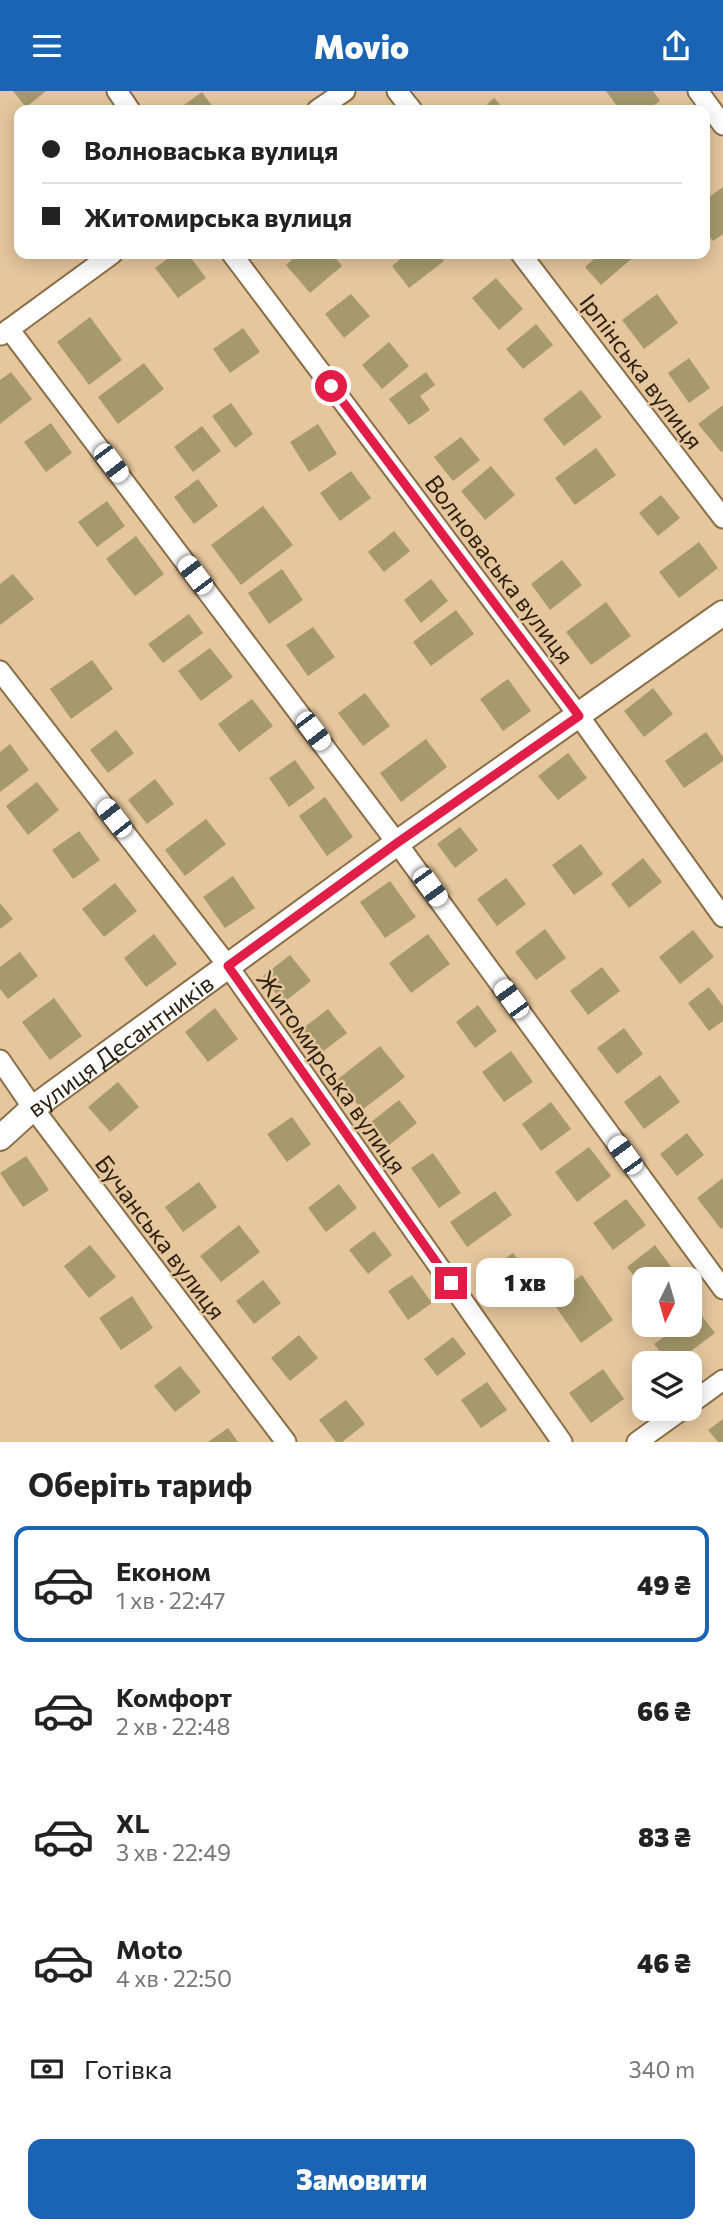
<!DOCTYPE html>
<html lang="uk">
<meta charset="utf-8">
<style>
:root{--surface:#fff;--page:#f6f6f6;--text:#222;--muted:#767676;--line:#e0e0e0;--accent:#1b63b3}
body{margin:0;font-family:Commissioner,sans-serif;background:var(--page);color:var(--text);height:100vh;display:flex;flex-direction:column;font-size:26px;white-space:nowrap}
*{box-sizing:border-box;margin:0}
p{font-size:23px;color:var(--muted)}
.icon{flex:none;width:38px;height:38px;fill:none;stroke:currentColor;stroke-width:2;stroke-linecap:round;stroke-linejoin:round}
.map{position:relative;height:1351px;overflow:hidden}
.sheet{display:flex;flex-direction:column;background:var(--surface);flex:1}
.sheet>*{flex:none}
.hud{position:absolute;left:14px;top:14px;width:696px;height:154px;border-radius:14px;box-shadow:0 4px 18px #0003;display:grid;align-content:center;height:154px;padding:0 28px;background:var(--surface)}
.needle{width:46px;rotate:185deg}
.fabs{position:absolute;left:632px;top:1176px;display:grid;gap:14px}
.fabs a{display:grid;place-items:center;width:70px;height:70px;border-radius:14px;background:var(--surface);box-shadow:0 4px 18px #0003;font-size:35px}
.end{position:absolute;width:32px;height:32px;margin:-16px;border:9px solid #e11d48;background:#fff;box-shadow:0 0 0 4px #fff}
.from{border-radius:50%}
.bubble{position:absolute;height:49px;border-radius:14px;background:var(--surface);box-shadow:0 4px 18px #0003;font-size:23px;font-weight:800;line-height:49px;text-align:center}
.car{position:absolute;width:21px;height:42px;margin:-21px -10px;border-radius:9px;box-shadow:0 0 5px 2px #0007;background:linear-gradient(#fff 24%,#345 0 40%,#fff 0 76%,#345 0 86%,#fff 0)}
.hud b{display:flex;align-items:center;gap:24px;height:66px;font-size:26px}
.hud b+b{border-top:2px solid var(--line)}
.hud i{width:18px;height:18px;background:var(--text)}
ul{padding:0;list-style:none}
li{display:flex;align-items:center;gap:21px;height:116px;margin:0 14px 10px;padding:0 14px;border:4px solid transparent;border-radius:14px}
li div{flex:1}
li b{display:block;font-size:26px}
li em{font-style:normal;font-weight:800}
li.current{border-color:var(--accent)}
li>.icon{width:63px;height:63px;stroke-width:1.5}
h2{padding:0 28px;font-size:32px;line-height:84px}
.pay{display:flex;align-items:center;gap:18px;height:77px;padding:0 28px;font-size:26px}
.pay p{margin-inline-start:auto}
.button{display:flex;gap:14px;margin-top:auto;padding:14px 28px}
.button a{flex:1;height:80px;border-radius:14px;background:var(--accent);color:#fff;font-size:28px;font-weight:800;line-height:80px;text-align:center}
header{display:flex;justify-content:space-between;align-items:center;height:91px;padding:0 28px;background:var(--accent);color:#fff;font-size:32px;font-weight:800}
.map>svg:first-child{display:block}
.building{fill:#a69a6c}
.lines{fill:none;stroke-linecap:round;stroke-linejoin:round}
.minor-casing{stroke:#8a6e47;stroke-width:23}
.tertiary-casing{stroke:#8a6e47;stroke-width:28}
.minor{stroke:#fff;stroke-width:19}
.tertiary{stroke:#fff;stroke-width:24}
.route{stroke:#e11d48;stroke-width:9}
.labels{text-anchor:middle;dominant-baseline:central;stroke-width:5;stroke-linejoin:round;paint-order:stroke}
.street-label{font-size:24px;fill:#2d2212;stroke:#e5c69d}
</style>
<header><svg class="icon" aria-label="menu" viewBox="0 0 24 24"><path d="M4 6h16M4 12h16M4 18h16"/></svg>Movio<svg class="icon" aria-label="share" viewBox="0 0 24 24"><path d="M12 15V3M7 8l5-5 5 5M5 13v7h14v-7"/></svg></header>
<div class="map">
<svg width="723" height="1351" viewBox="0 0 723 1351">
<rect width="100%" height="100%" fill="#e5c69d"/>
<!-- building -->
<g class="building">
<polygon points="13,0 46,0 26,16"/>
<polygon points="606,0 653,0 660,10 647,19 620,19"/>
<polygon points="202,1 215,19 177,19"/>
<polygon points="494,7 505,19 481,19"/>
<polygon points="723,96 723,143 713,150 705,140 705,109"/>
<polygon points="174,163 188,163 206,187 178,207 155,177"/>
<polygon points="298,163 332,163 342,175 310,202 286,174"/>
<polygon points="407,163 438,163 444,170 409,197 392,175"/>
<polygon points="600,163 637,163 601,194 585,176"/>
<polygon points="496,187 523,218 499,239 472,207"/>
<polygon points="351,203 370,225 344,247 325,223"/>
<polygon points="657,203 678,232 644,258 622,229"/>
<polygon points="90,226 122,269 89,294 57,251"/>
<polygon points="536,233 553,254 523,278 506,258"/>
<polygon points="243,237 260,261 230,282 213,258"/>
<polygon points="389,251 409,275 382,298 362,274"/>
<polygon points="689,267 710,297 689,312 668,282"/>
<polygon points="144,272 164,298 118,333 98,306"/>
<polygon points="11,281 32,308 0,333 0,289"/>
<polygon points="426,281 435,294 420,305 430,319 409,334 389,308"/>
<polygon points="581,299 602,326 564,355 543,328"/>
<polygon points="231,312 253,343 235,357 212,325"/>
<polygon points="723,314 723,360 721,361 698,333"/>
<polygon points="51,332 72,362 46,381 24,351"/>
<polygon points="318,333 337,363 309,381 290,351"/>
<polygon points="202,335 221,360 193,381 174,356"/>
<polygon points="461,346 480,369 453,390 434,366"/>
<polygon points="596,357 616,384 575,414 555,387"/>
<polygon points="491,375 515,404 485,429 461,400"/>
<polygon points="351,380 371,407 340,430 320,402"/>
<polygon points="198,388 218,415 194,433 174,406"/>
<polygon points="661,404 680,427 658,445 639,422"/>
<polygon points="107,410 125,435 97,456 78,431"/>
<polygon points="263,415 293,454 241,494 211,454"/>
<polygon points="394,440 410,460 384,481 368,461"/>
<polygon points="136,445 164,483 135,505 106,468"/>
<polygon points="699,451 718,477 679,507 659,481"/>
<polygon points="562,469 582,494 550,519 531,493"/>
<polygon points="282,478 303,509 269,533 248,502"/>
<polygon points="13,483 34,508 0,534 0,493"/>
<polygon points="431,488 448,510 421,532 404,509"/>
<polygon points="606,511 631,545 591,574 566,541"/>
<polygon points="456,519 474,543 431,575 413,551"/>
<polygon points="189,523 203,542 163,572 148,553"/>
<polygon points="313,536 335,566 308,585 286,554"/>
<polygon points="210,557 233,586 201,610 178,580"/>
<polygon points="92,569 113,598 71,628 50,598"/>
<polygon points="508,588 531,620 503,640 480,608"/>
<polygon points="653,597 673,623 644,646 624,620"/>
<polygon points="365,602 390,635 363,655 338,622"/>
<polygon points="252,608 273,635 239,661 218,633"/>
<polygon points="116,639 134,662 108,682 90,659"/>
<polygon points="706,641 723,666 723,670 684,697 665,670"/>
<polygon points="426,648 447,676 401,711 380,682"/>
<polygon points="10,653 29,679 0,701 0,661"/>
<polygon points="568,662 587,687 558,709 538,685"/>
<polygon points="295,669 315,697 289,716 269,687"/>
<polygon points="155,688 174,713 147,733 128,709"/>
<polygon points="37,691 59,719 28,744 6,715"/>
<polygon points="325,706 353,746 327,765 299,725"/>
<polygon points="206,728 226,753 185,785 165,759"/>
<polygon points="460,736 478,759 455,777 437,753"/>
<polygon points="79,740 100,769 73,788 52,759"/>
<polygon points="581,753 603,783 574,804 552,774"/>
<polygon points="643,767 662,791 629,817 611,793"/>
<polygon points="233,785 255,817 225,837 203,806"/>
<polygon points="506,787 526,813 497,835 477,808"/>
<polygon points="390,790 416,826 385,847 360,811"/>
<polygon points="115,792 137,820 104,846 82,818"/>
<polygon points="0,812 13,828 0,838"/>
<polygon points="545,838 566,867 536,889 515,861"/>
<polygon points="693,839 714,866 680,893 659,866"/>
<polygon points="154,843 177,873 146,896 124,867"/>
<polygon points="428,843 450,873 411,902 389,872"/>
<polygon points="20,861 38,885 8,908 0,898 0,876"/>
<polygon points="290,864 311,890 283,912 263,885"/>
<polygon points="602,876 620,900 588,924 570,900"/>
<polygon points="709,896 723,915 723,930 709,940 688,912"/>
<polygon points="54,907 82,945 50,969 22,931"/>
<polygon points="478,914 497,940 475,957 456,931"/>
<polygon points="215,917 238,948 208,971 185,941"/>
<polygon points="328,918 347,942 321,962 302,938"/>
<polygon points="624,937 643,963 617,983 597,957"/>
<polygon points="380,955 405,986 362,1019 338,988"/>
<polygon points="511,960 533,991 504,1011 482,981"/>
<polygon points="660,984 680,1011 644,1038 624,1011"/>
<polygon points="118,991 139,1016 110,1041 88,1016"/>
<polygon points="399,1009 417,1032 389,1054 371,1031"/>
<polygon points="551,1011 571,1038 541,1060 522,1033"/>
<polygon points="292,1026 311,1053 287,1071 267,1043"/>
<polygon points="687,1042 704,1064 677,1085 660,1063"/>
<polygon points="589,1056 611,1085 577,1111 555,1081"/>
<polygon points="433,1062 461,1102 439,1117 411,1077"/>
<polygon points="26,1065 49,1099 23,1116 0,1082"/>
<polygon points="723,1087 723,1136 721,1138 697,1107"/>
<polygon points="199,1091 217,1116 183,1141 165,1116"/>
<polygon points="339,1093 357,1117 326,1141 308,1117"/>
<polygon points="495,1100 512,1124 467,1156 450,1131"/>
<polygon points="626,1108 646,1134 613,1159 593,1132"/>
<polygon points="239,1134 260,1161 221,1191 200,1165"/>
<polygon points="374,1140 392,1164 368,1183 349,1159"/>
<polygon points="90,1154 116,1186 89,1207 64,1175"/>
<polygon points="655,1154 675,1181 666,1188 644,1188 644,1198 627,1176"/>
<polygon points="513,1162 535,1193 507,1212 486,1181"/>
<polygon points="412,1184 432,1212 408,1229 388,1200"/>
<polygon points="582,1184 613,1229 581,1252 549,1206"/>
<polygon points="263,1189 281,1212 254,1233 236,1210"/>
<polygon points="132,1205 153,1237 121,1259 99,1227"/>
<polygon points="698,1220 715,1242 675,1272 669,1272 654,1253 680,1234 690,1234 690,1227"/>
<polygon points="299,1244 318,1267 290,1290 271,1267"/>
<polygon points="453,1246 466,1263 437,1285 424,1268"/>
<polygon points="180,1275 201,1301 175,1321 154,1295"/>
<polygon points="603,1278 624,1308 591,1332 569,1302"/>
<polygon points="487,1291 507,1319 481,1337 461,1309"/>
<polygon points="346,1309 365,1333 342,1351 336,1351 319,1329"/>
<polygon points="723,1328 723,1351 718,1351 708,1339"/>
<polygon points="228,1337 238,1351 208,1351"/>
</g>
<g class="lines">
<defs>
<g id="minor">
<polyline points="117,0 130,19"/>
<polyline points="397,0 412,19"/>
<polyline points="698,0 723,34"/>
<polyline points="317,19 345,0"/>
<polyline points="232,163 579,625 723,826"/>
<polyline points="521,163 723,427"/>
<polyline points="9,238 397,752 723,1198"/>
<polyline points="1,244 112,163"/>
<polyline points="0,580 228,875 562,1351"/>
<polyline points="0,969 33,1017 286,1351"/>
<polyline points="690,1313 723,1289"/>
<polyline points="637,1351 683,1318"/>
</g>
<g id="tertiary">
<path id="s1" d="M0,1047L33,1017L397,752L723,522"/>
</g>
</defs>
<!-- minor casing -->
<use href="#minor" class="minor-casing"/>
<!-- tertiary casing -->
<use href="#tertiary" class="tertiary-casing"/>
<!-- minor -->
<use href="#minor" class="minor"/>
<!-- tertiary -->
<use href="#tertiary" class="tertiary"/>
</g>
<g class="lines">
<!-- route -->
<polyline class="route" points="331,295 579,625 397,752 228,875 451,1192"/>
</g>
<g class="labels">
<!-- street labels -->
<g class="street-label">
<text transform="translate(642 280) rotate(53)">Ірпінська вулиця</text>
<text transform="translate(500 478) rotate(53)">Волноваська вулиця</text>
<text stroke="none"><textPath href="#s1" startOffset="152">вулиця Десантників</textPath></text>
<text transform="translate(332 981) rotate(55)">Житомирська вулиця</text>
<text transform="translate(161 1146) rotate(53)">Бучанська вулиця</text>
</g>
</g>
</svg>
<div class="fabs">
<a><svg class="needle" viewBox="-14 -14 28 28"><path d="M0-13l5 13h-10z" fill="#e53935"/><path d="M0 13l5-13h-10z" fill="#767676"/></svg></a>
<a><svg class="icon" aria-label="layers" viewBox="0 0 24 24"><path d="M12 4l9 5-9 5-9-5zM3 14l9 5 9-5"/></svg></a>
</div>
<i class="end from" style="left:331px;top:295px"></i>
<i class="end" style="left:451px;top:1192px"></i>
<div class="bubble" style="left:476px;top:1167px;width:98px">1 хв</div>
<i class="car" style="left:111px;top:372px;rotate:143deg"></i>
<i class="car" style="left:195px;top:484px;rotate:323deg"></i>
<i class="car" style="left:313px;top:640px;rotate:143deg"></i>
<i class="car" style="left:114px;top:727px;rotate:322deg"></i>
<i class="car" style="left:430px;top:796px;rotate:144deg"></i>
<i class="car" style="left:511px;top:908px;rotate:324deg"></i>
<i class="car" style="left:625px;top:1064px;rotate:324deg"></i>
<div class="hud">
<b><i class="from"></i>Волноваська вулиця</b>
<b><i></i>Житомирська вулиця</b>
</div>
</div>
<section class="sheet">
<h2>Оберіть тариф</h2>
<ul>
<li class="current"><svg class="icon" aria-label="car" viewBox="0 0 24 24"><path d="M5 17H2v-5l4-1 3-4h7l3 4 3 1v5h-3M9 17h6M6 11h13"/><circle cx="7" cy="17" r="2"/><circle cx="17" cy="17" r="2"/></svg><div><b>Економ</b><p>1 хв · 22:47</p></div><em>49 ₴</em></li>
<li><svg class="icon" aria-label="car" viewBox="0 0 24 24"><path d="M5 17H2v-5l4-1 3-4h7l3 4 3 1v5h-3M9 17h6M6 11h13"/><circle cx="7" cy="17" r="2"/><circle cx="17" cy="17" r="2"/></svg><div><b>Комфорт</b><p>2 хв · 22:48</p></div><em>66 ₴</em></li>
<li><svg class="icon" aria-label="car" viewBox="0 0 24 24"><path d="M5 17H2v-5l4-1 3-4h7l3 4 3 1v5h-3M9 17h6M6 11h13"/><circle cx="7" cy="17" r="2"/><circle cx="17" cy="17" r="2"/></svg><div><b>XL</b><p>3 хв · 22:49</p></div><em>83 ₴</em></li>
<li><svg class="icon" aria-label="car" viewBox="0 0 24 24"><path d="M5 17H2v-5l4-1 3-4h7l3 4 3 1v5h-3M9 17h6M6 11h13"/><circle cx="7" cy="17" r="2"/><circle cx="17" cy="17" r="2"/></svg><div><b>Moto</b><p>4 хв · 22:50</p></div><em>46 ₴</em></li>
</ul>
<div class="pay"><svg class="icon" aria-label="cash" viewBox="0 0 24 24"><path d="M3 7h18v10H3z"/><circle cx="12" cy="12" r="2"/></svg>Готівка<p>340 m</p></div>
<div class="button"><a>Замовити</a></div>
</section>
